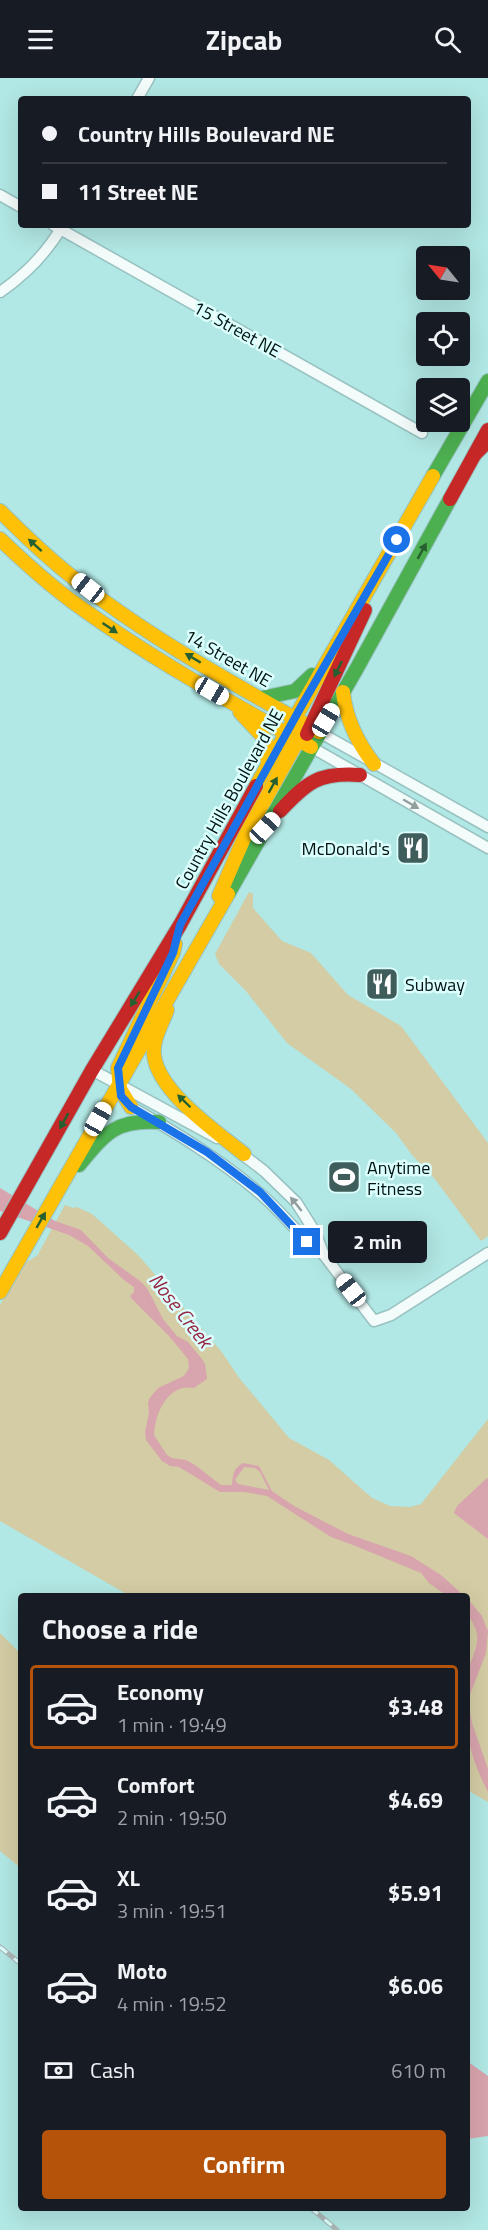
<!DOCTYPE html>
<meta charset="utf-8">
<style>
:root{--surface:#171b24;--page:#20242c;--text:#f1f3f6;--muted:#9ea1a6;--line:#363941;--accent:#b45309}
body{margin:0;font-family:"Titillium Web",sans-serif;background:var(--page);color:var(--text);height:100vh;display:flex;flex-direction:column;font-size:22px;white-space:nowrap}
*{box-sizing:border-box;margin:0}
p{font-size:20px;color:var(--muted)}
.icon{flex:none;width:33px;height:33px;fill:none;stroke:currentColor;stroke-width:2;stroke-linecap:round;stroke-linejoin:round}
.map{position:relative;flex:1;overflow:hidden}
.sheet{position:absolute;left:18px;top:1515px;width:452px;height:618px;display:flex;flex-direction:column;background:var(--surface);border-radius:6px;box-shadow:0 6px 24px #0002}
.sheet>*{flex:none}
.banner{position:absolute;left:18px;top:18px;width:453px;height:132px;border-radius:6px;box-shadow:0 6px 24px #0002;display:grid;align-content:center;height:132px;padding:0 24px;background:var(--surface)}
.needle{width:39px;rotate:300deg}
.controls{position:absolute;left:416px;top:168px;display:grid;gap:12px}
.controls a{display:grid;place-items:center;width:54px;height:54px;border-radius:6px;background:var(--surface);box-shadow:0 6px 24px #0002;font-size:30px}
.end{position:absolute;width:27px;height:27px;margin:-14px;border:8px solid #1a73e8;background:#fff;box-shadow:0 0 0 3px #fff}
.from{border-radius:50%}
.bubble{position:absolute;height:42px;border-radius:6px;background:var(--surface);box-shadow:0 6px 24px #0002;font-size:20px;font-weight:700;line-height:42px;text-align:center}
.car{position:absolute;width:18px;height:36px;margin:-18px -9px;border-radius:8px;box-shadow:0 0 4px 2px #0007;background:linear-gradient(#fff 24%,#345 0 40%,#fff 0 76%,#345 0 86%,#fff 0)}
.banner b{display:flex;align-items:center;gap:21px;height:57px;font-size:22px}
.banner b+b{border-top:2px solid var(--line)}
.banner i{width:15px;height:15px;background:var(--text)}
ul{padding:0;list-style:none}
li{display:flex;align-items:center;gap:18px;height:84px;margin:0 12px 9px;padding:0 12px;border:3px solid transparent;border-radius:6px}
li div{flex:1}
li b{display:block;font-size:22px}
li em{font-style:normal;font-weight:700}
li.on{border-color:var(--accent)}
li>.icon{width:54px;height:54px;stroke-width:1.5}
h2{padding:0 24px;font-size:27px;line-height:72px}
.pay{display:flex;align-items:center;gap:15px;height:66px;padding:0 24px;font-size:22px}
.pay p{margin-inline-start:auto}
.action{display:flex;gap:12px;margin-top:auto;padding:12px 24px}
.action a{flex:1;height:69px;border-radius:6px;background:var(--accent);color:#fff;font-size:24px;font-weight:700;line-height:69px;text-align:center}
header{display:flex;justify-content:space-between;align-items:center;height:78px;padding:0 24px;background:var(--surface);font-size:27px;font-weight:700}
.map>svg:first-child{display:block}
.green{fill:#d3cca4}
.water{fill:#d8a4ad;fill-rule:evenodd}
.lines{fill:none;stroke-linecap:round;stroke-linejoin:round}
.street-casing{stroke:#97c2c0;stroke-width:13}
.fast-casing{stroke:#97c2c0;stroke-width:16}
.slow-casing{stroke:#97c2c0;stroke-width:16}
.jam-casing{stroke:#97c2c0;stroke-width:16}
.street{stroke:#f3fbfb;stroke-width:10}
.fast{stroke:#4caf50;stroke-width:14}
.slow{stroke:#ffc107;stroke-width:14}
.jam{stroke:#c62828;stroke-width:14}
.rail-casing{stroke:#acb7b7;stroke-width:5}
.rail{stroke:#dbfffc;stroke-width:3;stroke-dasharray:9;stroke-linecap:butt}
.oneway{fill:#266030}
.oneway2{fill:#929e9d}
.route{stroke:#1a73e8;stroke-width:8}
.labels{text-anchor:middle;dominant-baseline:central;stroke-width:5;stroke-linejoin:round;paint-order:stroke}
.street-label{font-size:18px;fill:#001211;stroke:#dbfffc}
.poi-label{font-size:18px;fill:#001211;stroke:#dbfffc;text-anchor:start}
.water-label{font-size:20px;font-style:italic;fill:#972642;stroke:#dbfffc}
</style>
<header><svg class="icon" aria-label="menu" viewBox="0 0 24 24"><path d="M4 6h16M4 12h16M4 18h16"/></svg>Zipcab<svg class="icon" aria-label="search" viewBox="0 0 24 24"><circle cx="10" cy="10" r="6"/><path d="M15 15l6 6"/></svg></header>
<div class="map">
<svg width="488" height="2152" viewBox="0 0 488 2152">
<rect width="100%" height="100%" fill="#b1e7e4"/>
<!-- green -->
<g class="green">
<polygon points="249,814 253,816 253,830 282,863 311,875 348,917 401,948 488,1065 488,1158 481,1163 434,1100 412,1077 396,1055 351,1011 287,965 246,913 219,886 215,876"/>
<polygon points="65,1127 73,1130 77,1129 92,1136 138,1177 221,1273 240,1301 289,1360 329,1382 372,1420 390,1428 410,1429 421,1426 488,1341 488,1724 467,1712 466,1518 130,1518 0,1443 0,1227 23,1186 37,1178"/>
<polygon points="0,1555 21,1576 21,1790 0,1773"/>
</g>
<!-- water -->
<g class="water">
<path d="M0,1110L55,1143L81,1152L108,1180L140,1203L147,1210L163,1241L177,1258L188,1264L202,1281L205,1286L207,1301L194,1310C168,1305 155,1335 154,1357L167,1377L172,1380L186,1382L195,1387L221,1407H232C233,1396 233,1391 243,1385L259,1388L272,1413L294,1428L348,1456L411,1478L441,1497L464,1518H447L429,1505L421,1495L353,1467L331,1459L267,1418L244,1414H220L179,1389L170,1388L162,1383L146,1362L145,1354L149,1335L148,1326L149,1321L158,1310L184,1298L189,1290L188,1281L169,1258L132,1221L130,1218L134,1214V1209L124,1202L88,1168L69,1157L0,1133ZM244,1389L255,1390L260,1394L269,1412L238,1406L235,1402Z"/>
<polygon points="487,1400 488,1401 488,1461 454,1435 457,1428"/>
<path d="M467,1520L482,1538L488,1553L486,1575L468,1622L472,1645L488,1691V1714C478,1695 470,1674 467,1652C465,1639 464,1613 466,1601C471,1574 488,1563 467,1536Z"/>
<polygon points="467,1983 488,1998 488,2058 467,2061"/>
</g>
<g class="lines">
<defs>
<g id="street">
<polyline points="137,21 149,0"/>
<polyline points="0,117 21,129"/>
<polyline points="53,147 422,355"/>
<path d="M0,214C25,197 48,173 63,147"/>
<polyline points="319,654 488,749"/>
<polyline points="311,669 488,770"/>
<polyline points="92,992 217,1060"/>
<path d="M131,1029C175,1054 218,1080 257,1113C281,1132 298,1158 323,1176"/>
<polyline points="238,1073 264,1093 296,1124 315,1154 324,1177 374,1243 391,1237 488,1175"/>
</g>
<g id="fast">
<polyline points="433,398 488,303"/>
<polyline points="262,620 295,613 312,597"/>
<polyline points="228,816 357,590 450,421"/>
<path d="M79,1087C105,1056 115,1041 159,1044"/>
</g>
<g id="slow">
<path d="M0,433C23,456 46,478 71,498C147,559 234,606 319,654"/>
<path d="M0,461C23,483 47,505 73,524C148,579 230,624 311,669"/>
<path d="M343,614C346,642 357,664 374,686"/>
<polyline points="240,634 266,662 268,686"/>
<polyline points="256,708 433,398"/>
<polyline points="219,818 245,758 298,662 299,653"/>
<path d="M167,932C162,946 152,962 154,977C158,1014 217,1054 244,1076"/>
<polyline points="131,1029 120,1011 118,990 173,875 175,866"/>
<polyline points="0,1214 228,816"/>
</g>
<g id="jam">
<polyline points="475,376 488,363"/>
<polyline points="450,421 488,352"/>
<polyline points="307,656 365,532"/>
<path d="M280,733C307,704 319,694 360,697"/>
<polyline points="0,1155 92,992 180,847 256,708"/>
</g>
</defs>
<!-- street casing -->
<use href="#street" class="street-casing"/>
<!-- fast casing -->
<use href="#fast" class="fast-casing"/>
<!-- slow casing -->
<use href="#slow" class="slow-casing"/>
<!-- jam casing -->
<use href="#jam" class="jam-casing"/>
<!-- street -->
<use href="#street" class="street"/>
<!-- fast -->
<use href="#fast" class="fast"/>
<!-- slow -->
<use href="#slow" class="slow"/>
<!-- jam -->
<use href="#jam" class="jam"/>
<defs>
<g id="rail">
<polyline points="0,1869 21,1886"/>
<polyline points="311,2130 337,2152"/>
</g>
</defs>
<!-- rail casing -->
<use href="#rail" class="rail-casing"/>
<!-- rail -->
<use href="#rail" class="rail"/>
</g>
<!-- one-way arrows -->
<defs><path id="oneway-solid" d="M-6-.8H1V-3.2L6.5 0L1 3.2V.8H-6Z" transform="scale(1.5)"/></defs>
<g class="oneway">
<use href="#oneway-solid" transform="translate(35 467) rotate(-138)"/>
<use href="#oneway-solid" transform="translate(422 473) rotate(-61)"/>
<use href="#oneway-solid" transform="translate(110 550) rotate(34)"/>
<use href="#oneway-solid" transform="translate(193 580) rotate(-149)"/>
<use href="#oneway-solid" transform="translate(338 591) rotate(116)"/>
<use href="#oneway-solid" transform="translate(273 707) rotate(-61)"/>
<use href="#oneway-solid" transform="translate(135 921) rotate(121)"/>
<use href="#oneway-solid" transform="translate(184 1023) rotate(-136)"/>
<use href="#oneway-solid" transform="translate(64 1043) rotate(119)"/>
<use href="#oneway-solid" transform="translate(41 1142) rotate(-60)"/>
</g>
<g class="oneway2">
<use href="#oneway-solid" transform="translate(411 726) rotate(30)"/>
<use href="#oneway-solid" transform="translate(296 1126) rotate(-129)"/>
</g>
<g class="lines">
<!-- route -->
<polyline class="route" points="307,1164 260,1114 207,1074 131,1029 121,1018 118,990 173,875 180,847 302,627 397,462"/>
</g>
<!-- icons -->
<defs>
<symbol id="restaurant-square" viewBox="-11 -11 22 22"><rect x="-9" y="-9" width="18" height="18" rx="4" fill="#3e5d5b" stroke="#dbfffc"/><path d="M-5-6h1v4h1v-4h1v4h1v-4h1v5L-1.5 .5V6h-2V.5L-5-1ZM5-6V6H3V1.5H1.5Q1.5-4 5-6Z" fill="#fff"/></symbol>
<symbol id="stadium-square" viewBox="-11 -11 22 22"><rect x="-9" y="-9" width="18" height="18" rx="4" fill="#3e5d5b" stroke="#dbfffc"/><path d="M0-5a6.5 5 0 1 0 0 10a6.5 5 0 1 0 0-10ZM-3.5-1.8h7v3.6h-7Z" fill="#fff"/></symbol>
</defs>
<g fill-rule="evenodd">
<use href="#restaurant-square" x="394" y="751" width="38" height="38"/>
<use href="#restaurant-square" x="363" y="887" width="38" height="38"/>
<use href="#stadium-square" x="325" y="1080" width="38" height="38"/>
</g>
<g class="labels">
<!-- street labels -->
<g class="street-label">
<text transform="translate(237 251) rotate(29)">15 Street NE</text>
<text transform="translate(228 580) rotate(30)">14 Street NE</text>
<text transform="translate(229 721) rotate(-61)">Country Hills Boulevard NE</text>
</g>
<!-- poi labels -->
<g class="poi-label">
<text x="390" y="770" text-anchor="end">McDonald's</text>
<text x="405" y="906">Subway</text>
<text x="367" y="1089">Anytime<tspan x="367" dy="21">Fitness</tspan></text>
</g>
<!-- water labels -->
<g class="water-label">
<text transform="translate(181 1232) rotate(52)">Nose Creek</text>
</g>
</g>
</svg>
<div class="controls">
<a><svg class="needle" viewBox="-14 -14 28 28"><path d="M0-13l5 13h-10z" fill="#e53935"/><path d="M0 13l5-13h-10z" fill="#9ea1a6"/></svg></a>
<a><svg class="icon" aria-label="locate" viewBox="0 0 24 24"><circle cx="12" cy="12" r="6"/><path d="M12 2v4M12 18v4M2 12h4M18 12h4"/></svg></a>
<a><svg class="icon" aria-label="layers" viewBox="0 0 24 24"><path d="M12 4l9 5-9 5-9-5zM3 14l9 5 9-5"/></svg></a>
</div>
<i class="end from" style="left:397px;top:462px"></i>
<i class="end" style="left:307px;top:1164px"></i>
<div class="bubble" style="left:328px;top:1143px;width:99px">2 min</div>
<i class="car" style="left:88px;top:510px;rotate:308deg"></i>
<i class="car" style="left:212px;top:613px;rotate:120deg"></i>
<i class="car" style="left:326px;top:642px;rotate:31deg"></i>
<i class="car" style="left:265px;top:750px;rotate:43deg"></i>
<i class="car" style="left:98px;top:1041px;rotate:29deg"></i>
<i class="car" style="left:351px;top:1212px;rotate:322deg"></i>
<div class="banner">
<b><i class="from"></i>Country Hills Boulevard NE</b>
<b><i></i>11 Street NE</b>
</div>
<section class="sheet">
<h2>Choose a ride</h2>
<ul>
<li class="on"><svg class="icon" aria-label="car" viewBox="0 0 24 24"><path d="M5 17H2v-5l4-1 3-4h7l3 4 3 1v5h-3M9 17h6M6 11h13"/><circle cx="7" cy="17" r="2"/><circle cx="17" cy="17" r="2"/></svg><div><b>Economy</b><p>1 min · 19:49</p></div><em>$3.48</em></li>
<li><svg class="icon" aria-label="car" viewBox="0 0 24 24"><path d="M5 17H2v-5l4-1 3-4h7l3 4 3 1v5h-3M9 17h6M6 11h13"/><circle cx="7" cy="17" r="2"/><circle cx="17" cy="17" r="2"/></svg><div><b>Comfort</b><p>2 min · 19:50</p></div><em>$4.69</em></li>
<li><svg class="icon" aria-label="car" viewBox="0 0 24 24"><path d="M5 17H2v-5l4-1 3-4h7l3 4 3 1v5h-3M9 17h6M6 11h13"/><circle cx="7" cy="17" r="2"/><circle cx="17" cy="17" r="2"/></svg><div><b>XL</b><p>3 min · 19:51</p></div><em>$5.91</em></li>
<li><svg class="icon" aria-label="car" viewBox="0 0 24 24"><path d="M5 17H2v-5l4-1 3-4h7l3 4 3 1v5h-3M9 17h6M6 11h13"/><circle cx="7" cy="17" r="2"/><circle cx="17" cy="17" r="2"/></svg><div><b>Moto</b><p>4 min · 19:52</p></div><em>$6.06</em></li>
</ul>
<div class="pay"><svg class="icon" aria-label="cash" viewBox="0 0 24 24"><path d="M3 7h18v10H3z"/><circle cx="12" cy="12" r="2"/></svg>Cash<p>610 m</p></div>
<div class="action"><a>Confirm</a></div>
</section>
</div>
